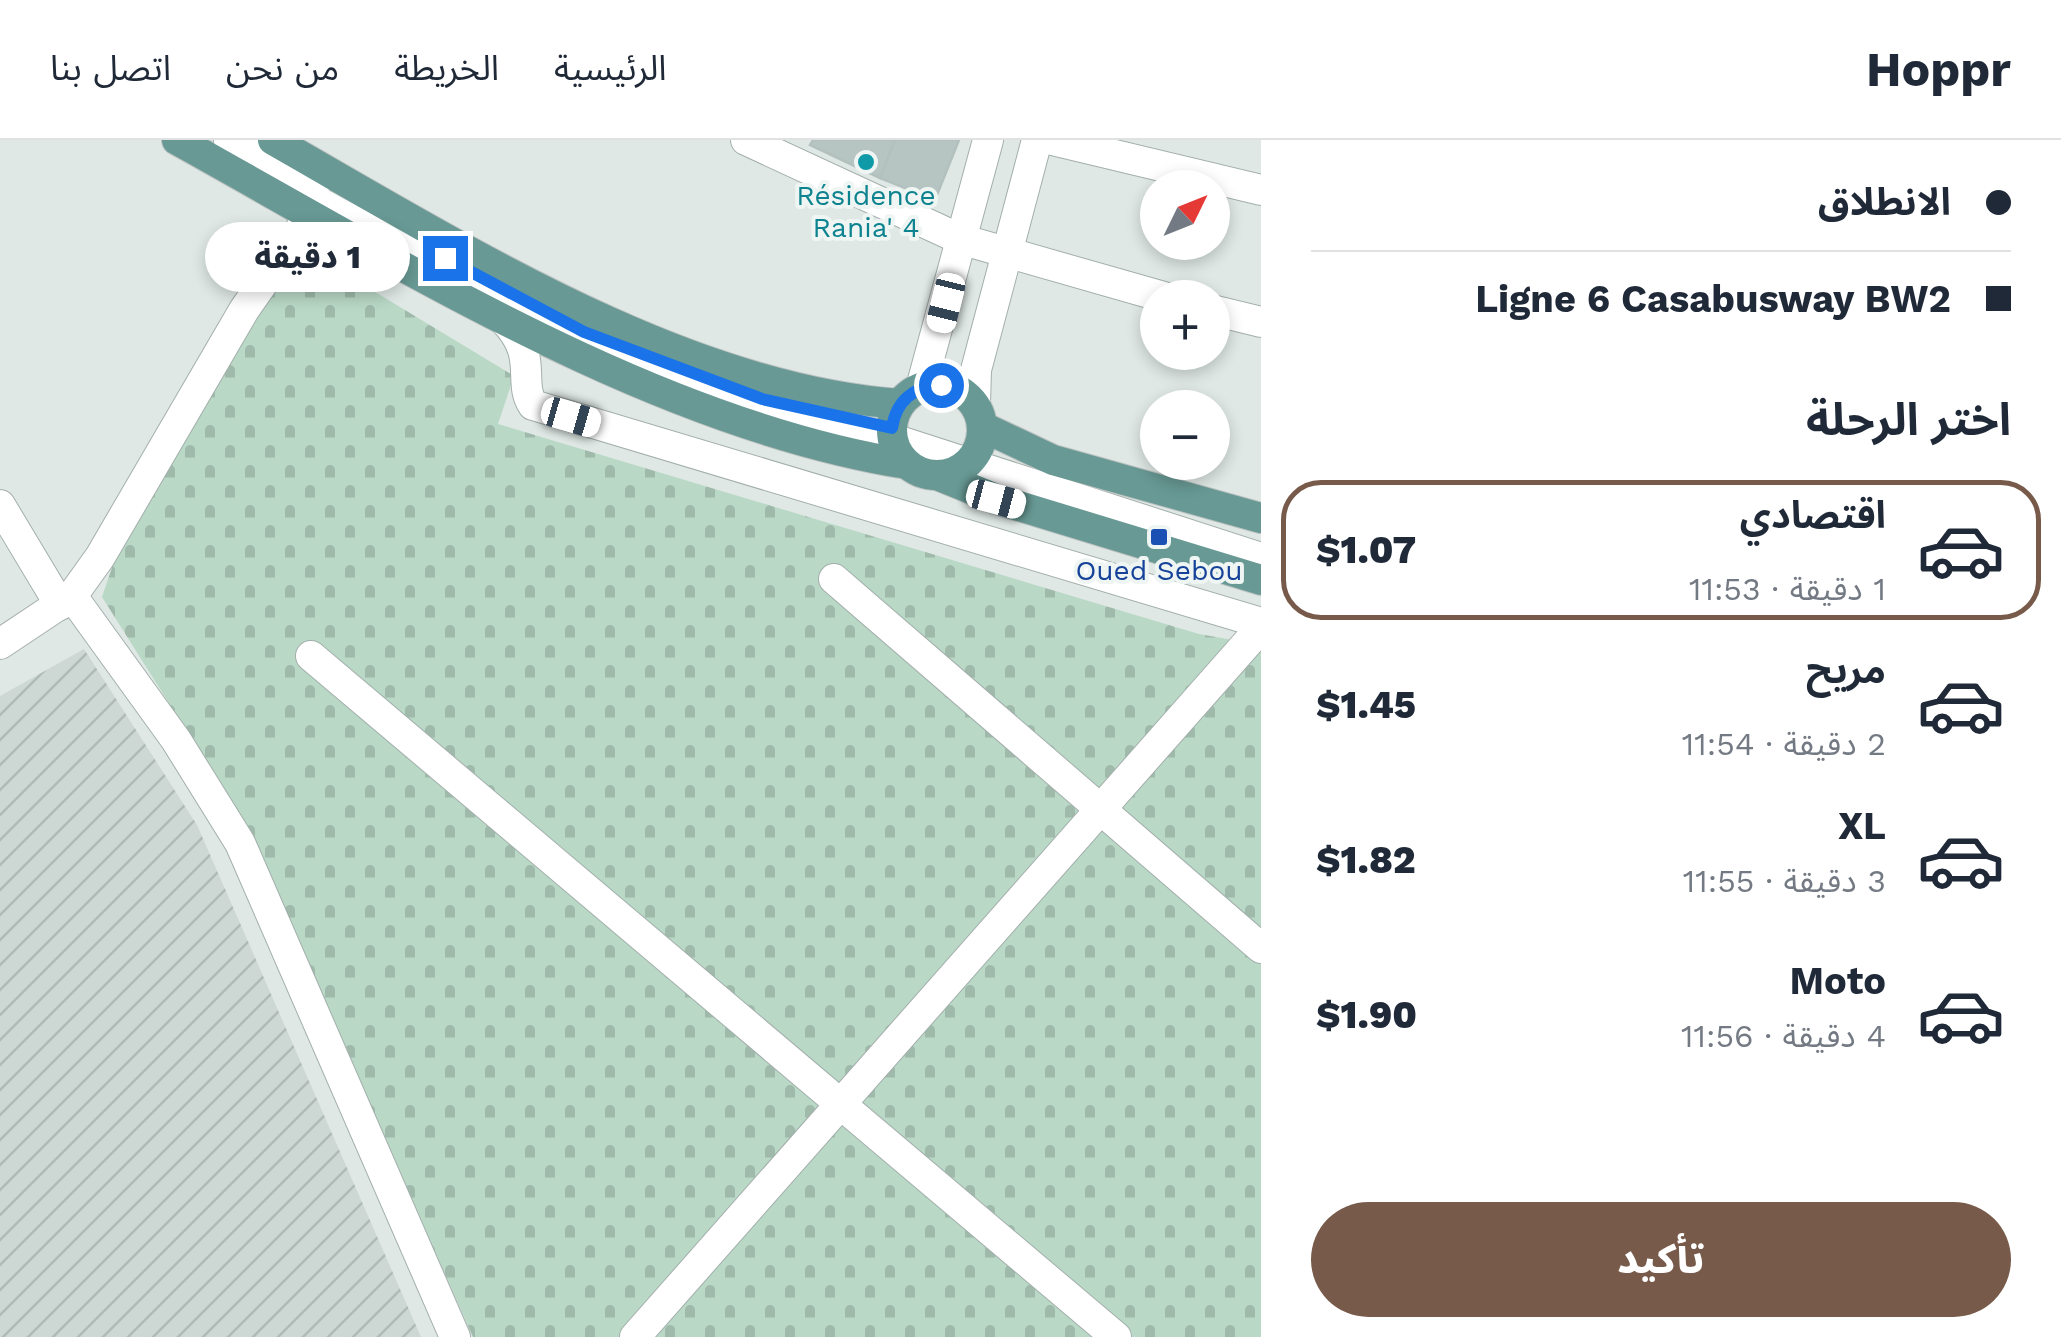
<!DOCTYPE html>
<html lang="ar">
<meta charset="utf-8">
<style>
:root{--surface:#fff;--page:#f6f6f7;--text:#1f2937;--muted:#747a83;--line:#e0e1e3;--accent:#775a4a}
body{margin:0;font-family:"Work Sans","Noto Sans Arabic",sans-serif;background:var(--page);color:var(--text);direction:rtl;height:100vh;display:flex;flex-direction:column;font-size:38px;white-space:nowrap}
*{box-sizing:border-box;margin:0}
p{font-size:32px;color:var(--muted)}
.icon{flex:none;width:55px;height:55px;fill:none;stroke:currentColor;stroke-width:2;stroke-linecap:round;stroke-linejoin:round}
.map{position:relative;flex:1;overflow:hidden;direction:ltr}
.panel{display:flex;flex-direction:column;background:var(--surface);width:800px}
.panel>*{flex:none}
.guide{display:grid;align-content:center;height:220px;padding:0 50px;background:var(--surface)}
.needle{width:65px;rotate:47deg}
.controls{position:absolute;left:1140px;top:30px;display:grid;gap:20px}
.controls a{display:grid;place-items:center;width:90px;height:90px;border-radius:50%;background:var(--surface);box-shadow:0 5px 15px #0003;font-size:50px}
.end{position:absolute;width:45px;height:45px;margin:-22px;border:12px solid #1a73e8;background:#fff;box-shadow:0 0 0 5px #fff}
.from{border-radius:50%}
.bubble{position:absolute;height:70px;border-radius:35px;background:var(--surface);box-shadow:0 5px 15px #0003;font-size:32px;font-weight:800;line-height:70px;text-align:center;direction:rtl}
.car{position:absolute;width:30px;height:60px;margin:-30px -15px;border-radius:12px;box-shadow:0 0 8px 2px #0007;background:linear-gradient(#fff 24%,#345 0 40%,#fff 0 76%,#345 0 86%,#fff 0)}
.guide b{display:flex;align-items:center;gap:35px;height:95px;font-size:38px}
.guide b+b{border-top:2px solid var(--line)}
.guide i{width:25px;height:25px;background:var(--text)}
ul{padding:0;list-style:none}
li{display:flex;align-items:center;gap:30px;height:140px;margin:0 20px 15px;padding:0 30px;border:5px solid transparent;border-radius:40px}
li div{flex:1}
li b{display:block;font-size:38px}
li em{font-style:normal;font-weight:800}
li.current{border-color:var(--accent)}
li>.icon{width:90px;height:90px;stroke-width:1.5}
h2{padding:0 50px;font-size:45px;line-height:120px}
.cta{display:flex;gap:20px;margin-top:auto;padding:20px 50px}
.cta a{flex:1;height:115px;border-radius:60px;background:var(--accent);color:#fff;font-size:40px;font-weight:800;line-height:115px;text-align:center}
header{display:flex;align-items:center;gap:60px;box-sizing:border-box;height:140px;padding:0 50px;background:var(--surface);border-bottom:2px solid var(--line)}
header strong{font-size:48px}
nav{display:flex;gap:55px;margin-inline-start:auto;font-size:35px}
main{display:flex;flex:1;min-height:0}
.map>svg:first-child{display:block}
.industrial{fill:url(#industrial-furrows)}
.cemetery{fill:url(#cemetery-stones)}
.building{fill:#b7c5c2;stroke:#b2c1bd;stroke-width:2.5}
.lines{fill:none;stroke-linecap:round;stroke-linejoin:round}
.minor-casing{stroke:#a3afac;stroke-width:32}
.major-casing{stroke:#bdc3c2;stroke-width:32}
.minor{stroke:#fff;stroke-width:30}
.major{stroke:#689994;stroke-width:30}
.route{stroke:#1a73e8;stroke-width:12}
.culture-dot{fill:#0f9aa8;stroke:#eef5f3;stroke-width:4}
.transit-dot{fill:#1a4fb4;stroke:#eef5f3;stroke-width:4}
.labels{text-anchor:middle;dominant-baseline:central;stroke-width:8;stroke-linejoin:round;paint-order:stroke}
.culture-label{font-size:28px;fill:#0d838f;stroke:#eef5f3}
.transit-label{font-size:28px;fill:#164399;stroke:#eef5f3}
</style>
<header>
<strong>Hoppr</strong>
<nav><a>الرئيسية</a><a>الخريطة</a><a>من نحن</a><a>اتصل بنا</a></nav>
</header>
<main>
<section class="panel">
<div class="guide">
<b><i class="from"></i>الانطلاق</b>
<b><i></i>Ligne 6 Casabusway BW2</b>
</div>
<h2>اختر الرحلة</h2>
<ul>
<li class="current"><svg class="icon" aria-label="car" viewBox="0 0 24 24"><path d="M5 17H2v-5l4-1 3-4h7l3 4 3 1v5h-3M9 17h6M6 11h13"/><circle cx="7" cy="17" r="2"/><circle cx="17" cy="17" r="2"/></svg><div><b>اقتصادي</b><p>1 دقيقة · 11:53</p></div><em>$1.07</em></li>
<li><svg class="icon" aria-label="car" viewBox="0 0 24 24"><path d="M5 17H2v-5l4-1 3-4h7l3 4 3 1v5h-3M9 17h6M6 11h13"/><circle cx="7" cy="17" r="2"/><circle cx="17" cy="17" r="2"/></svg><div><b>مريح</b><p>2 دقيقة · 11:54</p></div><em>$1.45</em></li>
<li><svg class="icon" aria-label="car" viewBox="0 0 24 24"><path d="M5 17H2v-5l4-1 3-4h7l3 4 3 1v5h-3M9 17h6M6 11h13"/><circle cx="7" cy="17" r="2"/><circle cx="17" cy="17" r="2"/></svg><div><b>XL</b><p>3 دقيقة · 11:55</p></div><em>$1.82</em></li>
<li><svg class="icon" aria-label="car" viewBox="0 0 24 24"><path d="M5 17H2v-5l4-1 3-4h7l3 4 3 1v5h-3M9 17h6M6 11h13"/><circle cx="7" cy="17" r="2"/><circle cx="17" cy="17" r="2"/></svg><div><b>Moto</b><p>4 دقيقة · 11:56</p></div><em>$1.90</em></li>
</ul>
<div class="cta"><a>تأكيد</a></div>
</section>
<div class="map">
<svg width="1261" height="1197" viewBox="0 0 1261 1197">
<defs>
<pattern id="industrial-furrows" width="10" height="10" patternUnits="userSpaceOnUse" patternTransform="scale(2.5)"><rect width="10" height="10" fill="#cdd8d5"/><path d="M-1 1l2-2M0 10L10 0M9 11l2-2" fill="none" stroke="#b0bab7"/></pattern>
<pattern id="cemetery-stones" width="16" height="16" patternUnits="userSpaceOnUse" patternTransform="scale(2.5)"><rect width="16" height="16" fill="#b9d8c6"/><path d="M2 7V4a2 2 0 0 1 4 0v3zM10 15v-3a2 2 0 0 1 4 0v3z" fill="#9fbaab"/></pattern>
</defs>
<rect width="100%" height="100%" fill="#dfe8e5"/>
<!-- industrial -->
<polygon class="industrial" points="84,509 197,685 421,1197 0,1197 0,556"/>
<!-- cemetery -->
<polygon class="cemetery" points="304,109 514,236 498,284 1199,494 1261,505 1261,1197 473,1197 242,679 102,457 135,360"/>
<!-- building -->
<g class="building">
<polygon points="813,0 895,0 880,38 810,5"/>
<polygon points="895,0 959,0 935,60 880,38"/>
</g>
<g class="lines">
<defs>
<g id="minor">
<polyline points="229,0 314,47"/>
<polyline points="746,0 960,99 1167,158"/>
<polyline points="1052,0 1261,50"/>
<polyline points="291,47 514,169"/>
<polyline points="500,147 611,202"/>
<polyline points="1212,170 1261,182"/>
<path d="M503,179C540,216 517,241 533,265L1261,483"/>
<polyline points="586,206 753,267 893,299 1261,418"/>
<polyline points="921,248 988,0"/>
<polyline points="975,264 976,230 1037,0"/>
<polyline points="0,365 60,465"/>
<polyline points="834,439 1261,808"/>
<polyline points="72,456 176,600 240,703 455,1197"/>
<polyline points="0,504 72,456 100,417 244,170 311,74"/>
<polyline points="311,516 1116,1197"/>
<polyline points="635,1197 1257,492"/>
</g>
<g id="major">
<path d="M177,0C399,123 655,284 907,324"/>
<path d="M273,0C459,106 684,249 900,264"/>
<circle cx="937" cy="290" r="45"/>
<polyline points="983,287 1053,320 1261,378"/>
<polyline points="937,335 996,359 1261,440"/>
</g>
</defs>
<!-- minor casing -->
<use href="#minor" class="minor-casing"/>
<!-- major casing -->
<use href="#major" class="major-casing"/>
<!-- minor -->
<use href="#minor" class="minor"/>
<!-- major -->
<use href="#major" class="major"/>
</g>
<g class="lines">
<!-- route -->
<path class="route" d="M445,118L584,192L762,259L892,288C896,261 914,246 941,245"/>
</g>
<!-- markers -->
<circle class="culture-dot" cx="866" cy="22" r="10"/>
<rect class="transit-dot" x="1149" y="387" width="20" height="20" rx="5"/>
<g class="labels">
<!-- culture labels -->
<g class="culture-label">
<text x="866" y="55">Résidence<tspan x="866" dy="32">Rania' 4</tspan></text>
</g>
<!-- transit labels -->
<g class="transit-label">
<text x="1159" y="430">Oued Sebou</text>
</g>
</g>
</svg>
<div class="controls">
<a><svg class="needle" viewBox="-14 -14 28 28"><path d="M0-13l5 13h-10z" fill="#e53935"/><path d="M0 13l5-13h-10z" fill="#747a83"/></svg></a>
<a>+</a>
<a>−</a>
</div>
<i class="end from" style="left:941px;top:245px"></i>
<i class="end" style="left:445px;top:118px"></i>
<div class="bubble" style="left:205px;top:82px;width:205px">1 دقيقة</div>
<i class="car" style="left:946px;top:163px;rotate:194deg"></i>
<i class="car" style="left:571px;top:277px;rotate:106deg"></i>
<i class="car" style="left:996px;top:359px;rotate:105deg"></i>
</div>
</main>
